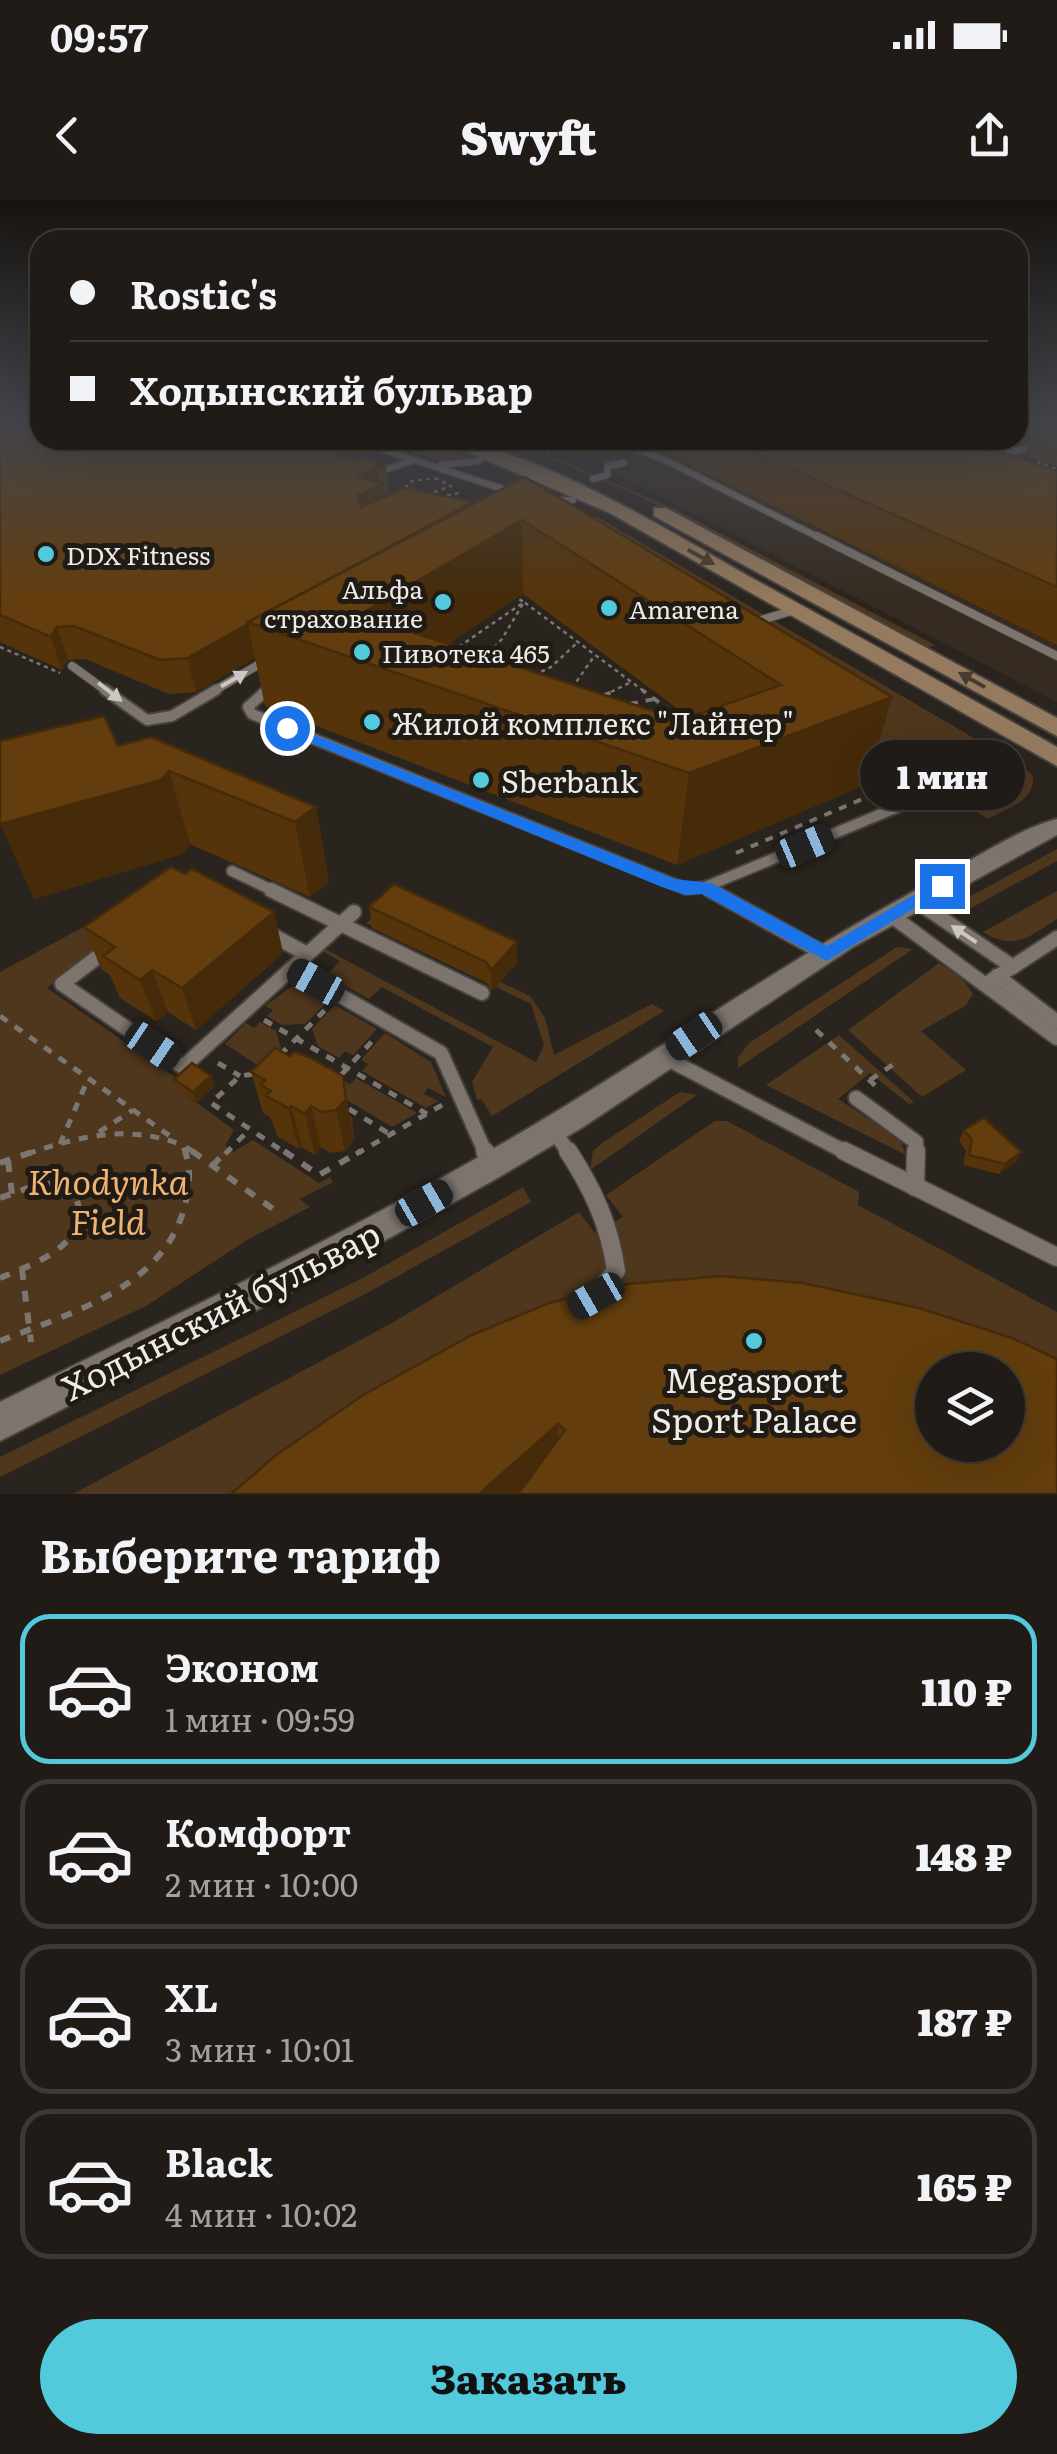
<!DOCTYPE html>
<html lang="ru">
<meta charset="utf-8">
<style>
:root{--surface:#201b16;--page:#28241f;--text:#f1f3f6;--muted:#a2a1a1;--line:#3d3935;--accent:#53cadc}
body{margin:0;font-family:Literata,serif;background:var(--page);color:var(--text);height:100vh;display:flex;flex-direction:column;font-size:38px;white-space:nowrap}
*{box-sizing:border-box;margin:0}
p{font-size:32px;color:var(--muted)}
.icon{flex:none;width:55px;height:55px;fill:none;stroke:currentColor;stroke-width:2;stroke-linecap:round;stroke-linejoin:round}
.map{position:relative;height:1294px;overflow:hidden}
.sheet{display:flex;flex-direction:column;background:var(--surface);flex:1}
.sheet>*{flex:none}
.hud{position:absolute;left:30px;top:30px;width:998px;height:220px;border-radius:30px;box-shadow:0 10px 40px #0002,0 0 0 2px var(--line);display:grid;align-content:center;height:220px;padding:0 40px;background:var(--surface)}
.controls{position:absolute;left:915px;top:1152px;display:grid;gap:20px}
.controls a{display:grid;place-items:center;width:110px;height:110px;border-radius:50%;background:var(--surface);box-shadow:0 10px 40px #0002,0 0 0 2px var(--line);font-size:50px}
.end{position:absolute;width:45px;height:45px;margin:-22px;border:12px solid #1a73e8;background:#fff;box-shadow:0 0 0 5px #fff}
.from{border-radius:50%}
.bubble{position:absolute;height:70px;border-radius:35px;background:var(--surface);box-shadow:0 10px 40px #0002,0 0 0 2px var(--line);font-size:32px;font-weight:800;line-height:70px;text-align:center}
.car{position:absolute;width:30px;height:60px;margin:-30px -15px;border-radius:12px;box-shadow:0 0 8px 2px #0007;background:linear-gradient(#222 24%,#8ab4d8 0 40%,#222 0 76%,#8ab4d8 0 86%,#222 0)}
.hud b{display:flex;align-items:center;gap:35px;height:95px;font-size:38px}
.hud b+b{border-top:2px solid var(--line)}
.hud i{width:25px;height:25px;background:var(--text)}
ul{padding:0;list-style:none}
li{display:flex;align-items:center;gap:30px;height:150px;margin:0 20px 15px;padding:0 20px;border:5px solid var(--line);border-radius:30px}
li div{flex:1}
li b{display:block;font-size:38px}
li em{font-style:normal;font-weight:800}
li.current{border-color:var(--accent)}
li>.icon{width:90px;height:90px;stroke-width:1.5}
h2{padding:0 40px;font-size:45px;line-height:120px}
.button{display:flex;gap:20px;margin-top:auto;padding:20px 40px}
.button a{flex:1;height:115px;border-radius:60px;background:var(--accent);color:#111;font-size:40px;font-weight:800;line-height:115px;text-align:center}
.status{display:flex;justify-content:space-between;align-items:center;height:70px;padding:0 50px;background:var(--surface);direction:ltr}
.status svg{height:28px;fill:currentColor}
header{display:flex;justify-content:space-between;align-items:center;height:130px;padding:0 40px;background:var(--surface);font-size:45px;font-weight:800}
.map>svg:first-child{display:block}
.built{fill:#352b20}
.green{fill:#4f371d;fill-rule:evenodd}
.lines{fill:none;stroke-linecap:round;stroke-linejoin:round}
.lane-far4-casing{stroke:#48423e;stroke-width:9}
.lane-far3-casing{stroke:#48423e;stroke-width:10}
.lane-far2-casing{stroke:#48423e;stroke-width:14}
.lane-far1-casing{stroke:#48423e;stroke-width:18}
.lane-casing{stroke:#48423e;stroke-width:21}
.street-casing{stroke:#48423e;stroke-width:4}
.secondary-casing{stroke:#48423e;stroke-width:4}
.path-far3{stroke:#7b7671;stroke-width:2.5;stroke-dasharray:4 4;stroke-linecap:butt}
.path-far2{stroke:#7b7671;stroke-width:4;stroke-dasharray:8 8;stroke-linecap:butt}
.path-far1{stroke:#7b7671;stroke-width:5;stroke-dasharray:9 9;stroke-linecap:butt}
.path{stroke:#7b7671;stroke-width:6;stroke-dasharray:11 11;stroke-linecap:butt}
.lane-far4{stroke:#7c746d;stroke-width:6}
.lane-far3{stroke:#7c746d;stroke-width:8}
.lane-far2{stroke:#7c746d;stroke-width:10}
.lane-far1{stroke:#7c746d;stroke-width:14}
.lane{stroke:#7c746d;stroke-width:18}
.street{fill:#7c746d;fill-rule:evenodd}
.secondary{fill:#947a5e;fill-rule:evenodd}
.wall{fill:#55340b;fill-rule:evenodd}
.shaded-wall{fill:#452b09}
.building{fill:#633d0d;stroke:#452b09;stroke-width:2.5;fill-rule:evenodd}
.oneway{fill:#493c2f}
.oneway2{fill:#ccc7c2}
.route{fill:#1a73e8}
.poi-dot{fill:#53cadc;stroke:#201b15;stroke-width:4}
.labels{text-anchor:middle;dominant-baseline:central;stroke-width:10;stroke-linejoin:round;paint-order:stroke}
.far-poi-label{font-size:25px;fill:#efebe7;stroke:#201b15;text-anchor:start}
.poi-label{font-size:30px;fill:#efebe7;stroke:#201b15;text-anchor:start}
.near-park-label{font-size:35px;font-style:italic;fill:#f0b271;stroke:#201b15}
.near-street-label{font-size:35px;fill:#efebe7;stroke:#201b15}
.near-poi-label{font-size:35px;fill:#efebe7;stroke:#201b15}
</style>
<div class="status"><b>09:57</b><svg viewBox="0 0 49 12"><path d="M0 12V9h3v3zM5 12V6h3v6zM10 12V3h3v9zM15 12V0h3v12zM26 1h20v11H26zM47 4h2v5h-2z"/></svg></div>
<header><svg class="icon" aria-label="back" viewBox="0 0 24 24"><path d="M15 5l-7 7 7 7"/></svg>Swyft<svg class="icon" aria-label="share" viewBox="0 0 24 24"><path d="M12 15V3M7 8l5-5 5 5M5 13v7h14v-7"/></svg></header>
<div class="map">
<svg width="1057" height="1294" viewBox="0 0 1057 1294">
<rect width="100%" height="100%" fill="#2a241e"/>
<!-- built -->
<polygon class="built" points="552,240 884,240 1057,301 1057,502"/>
<!-- green -->
<g class="green">
<polygon points="370,240 423,240 472,257 439,261"/>
<polygon points="549,255 672,308 935,445 928,447 641,297 545,256"/>
<path d="M581,312L599,318L1018,564L1033,575C1036,601 1007,608 988,619L561,341Z"/>
<polygon points="1057,649 1057,661 962,713 971,696"/>
<path d="M1057,691V719C1030,737 1013,751 983,732Z"/>
<polygon points="370,720 530,796 545,818 554,855 652,804 664,811 492,916 481,899 477,900 472,882 493,847 382,787 369,799 326,775 340,761 322,751 325,749 536,862 544,845 531,804 366,723"/>
<polygon points="91,723 113,737 47,788 185,884 179,890 234,930 225,946 233,952 253,940 319,983 330,977 333,982 299,999 310,1007 247,1040 146,1106 0,1175 0,772"/>
<polygon points="897,747 913,749 738,868 738,858 749,843"/>
<polygon points="939,763 962,778 973,794 965,806 921,831 966,870 922,897 848,830"/>
<polygon points="291,787 304,788 328,801 305,824 282,825 267,816 273,810 265,806"/>
<polygon points="335,805 377,829 353,855 345,851 339,858 318,846 312,829"/>
<polygon points="260,822 276,831 281,848 259,866 225,844 246,823 254,828"/>
<polygon points="385,833 431,862 446,897 428,888 424,894 438,901 426,908 362,871 368,864 361,860"/>
<polygon points="839,835 914,902 909,904 870,873 838,899 900,939 906,955 766,885"/>
<polygon points="356,878 417,913 392,927 332,891 342,880 350,884"/>
<polygon points="680,892 697,895 590,970 593,951 602,943"/>
<path d="M715,921H727L859,992L858,1005L1057,1112V1294H73L390,1124L579,1012L595,1033L623,1017L606,995ZM932,1170H1008V1245H932Z"/>
<polygon points="523,987 531,1002 369,1092 0,1277 0,1257 363,1078"/>
</g>
<g class="lines">
<defs>
<g id="lane-far4">
<polyline points="353,240 515,293"/>
<polyline points="613,240 667,261 822,339"/>
<polyline points="1001,255 1057,240"/>
<polyline points="441,265 478,261 497,248 489,240"/>
<polyline points="375,273 414,260"/>
<polyline points="593,279 607,275 608,266 624,263"/>
<polyline points="550,301 573,300"/>
<polyline points="520,339 535,339"/>
</g>
<g id="lane-far3">
<polyline points="817,336 1057,456"/>
<polyline points="751,423 795,410"/>
<polyline points="72,466 108,492"/>
<polyline points="212,492 268,459"/>
<polyline points="263,492 523,337 534,338 762,492"/>
</g>
<g id="lane-far2">
<polyline points="105,490 147,520 172,516 216,490"/>
<polyline points="267,490 248,507 252,514 686,689 705,687 898,607 896,583 758,490"/>
<polyline points="232,671 276,692"/>
<polyline points="705,687 715,692"/>
</g>
<g id="lane-far1">
<polyline points="271,690 482,793"/>
<polyline points="710,690 827,755"/>
<polyline points="916,701 1013,767"/>
<polyline points="892,716 1057,838"/>
<polyline points="270,734 307,754"/>
<polyline points="108,749 62,784 183,867 354,712"/>
<polyline points="292,768 441,853 486,954"/>
<polyline points="997,776 1057,822"/>
<polyline points="986,784 1057,738"/>
<polyline points="664,857 849,954"/>
<polyline points="856,898 916,942 916,954"/>
<polyline points="553,930 570,954"/>
</g>
<g id="lane">
<polyline points="485,951 491,965"/>
<path d="M568,951C593,989 610,1026 616,1071L591,1099"/>
<polyline points="844,951 1057,1057"/>
<polyline points="915,987 916,951"/>
</g>
<path id="street" d="M1057,619V635L853,747L583,927L494,980L290,1093L0,1241V1202C189,1108 382,1018 562,908C689,830 810,746 942,676C978,657 1018,629 1057,619Z"/>
<g id="secondary">
<path d="M439,240C522,240 675,334 750,377C853,433 955,490 1057,547V566L610,313Z"/>
<polygon points="654,308 666,308 1057,518 1057,536 654,316"/>
</g>
</defs>
<!-- lane-far4 casing -->
<use href="#lane-far4" class="lane-far4-casing"/>
<!-- lane-far3 casing -->
<use href="#lane-far3" class="lane-far3-casing"/>
<!-- lane-far2 casing -->
<use href="#lane-far2" class="lane-far2-casing"/>
<!-- lane-far1 casing -->
<use href="#lane-far1" class="lane-far1-casing"/>
<!-- lane casing -->
<use href="#lane" class="lane-casing"/>
<!-- street casing -->
<use href="#street" class="street-casing"/>
<!-- secondary casing -->
<use href="#secondary" class="secondary-casing"/>
<!-- path-far3 -->
<g class="path-far3">
<polyline points="548,253 550,240"/>
<polyline points="1037,262 1057,269"/>
<polygon points="435,278 451,286 429,294 406,287 412,281"/>
<polyline points="439,297 459,293"/>
<polyline points="0,447 60,473"/>
<polyline points="483,459 502,439 524,402 517,398"/>
<polyline points="534,475 551,467 578,442"/>
<polyline points="572,488 595,455"/>
<polyline points="393,492 524,402 645,492"/>
<polyline points="611,492 631,482"/>
</g>
<!-- path-far2 -->
<g class="path-far2">
<polyline points="397,490 386,497 668,600 749,569 642,490"/>
<polyline points="603,496 616,490"/>
<polyline points="630,504 654,499"/>
<polyline points="736,653 874,594 874,589"/>
</g>
<!-- path-far1 -->
<g class="path-far1">
<polyline points="0,816 170,936"/>
<polyline points="264,820 427,914"/>
<polyline points="816,830 880,890"/>
<polyline points="280,855 326,809"/>
<polyline points="218,863 240,876"/>
<polyline points="253,874 240,876 211,903 287,954"/>
<polyline points="341,875 375,838"/>
<polyline points="870,880 894,864"/>
<polyline points="349,909 388,933"/>
<polyline points="99,932 133,910"/>
<polyline points="60,944 88,879"/>
<polyline points="186,947 196,954"/>
<path d="M27,954C80,936 128,924 182,945L186,954"/>
<polyline points="225,954 248,931"/>
<polyline points="356,954 444,904"/>
</g>
<!-- path -->
<g class="path">
<polyline points="192,951 280,1014"/>
<polyline points="284,951 319,975 361,951"/>
<polyline points="8,961 12,994"/>
<polyline points="0,963 35,951"/>
<polyline points="212,966 227,951"/>
<path d="M0,998L42,983L73,990C98,1041 39,1062 0,1078"/>
<polyline points="22,1069 31,1142"/>
<path d="M0,1141C67,1114 159,1090 183,1012C189,992 192,972 185,951"/>
</g>
<!-- lane-far4 -->
<use href="#lane-far4" class="lane-far4"/>
<!-- lane-far3 -->
<use href="#lane-far3" class="lane-far3"/>
<!-- lane-far2 -->
<use href="#lane-far2" class="lane-far2"/>
<!-- lane-far1 -->
<use href="#lane-far1" class="lane-far1"/>
<!-- lane -->
<use href="#lane" class="lane"/>
<!-- street -->
<use href="#street" class="street"/>
<!-- secondary -->
<use href="#secondary" class="secondary"/>
</g>
<!-- wall -->
<g class="wall">
<path d="M0,220L338,255L354,260L386,266L389,293H385V296L473,302V305L525,277L892,497L867,584L677,665L265,506L255,458L196,492L169,494L85,459L68,460L62,470L0,442ZM523,394L689,517L681,520L449,444Z"/>
<polygon points="1018,220 1057,220 1057,266 1025,256 1029,241 1004,247 982,240 1018,240"/>
<polygon points="632,240 966,240 1057,271 1057,445 670,255"/>
<polygon points="118,546 316,607 329,682 310,697 190,644 183,654 34,699"/>
<polygon points="185,674 274,712 283,753 196,830 168,812 156,821 120,798 110,775 101,769 84,727"/>
<polygon points="369,707 517,763 492,791 487,783 372,728"/>
<polygon points="251,872 352,917 354,940 345,951 331,953 321,947 315,955 302,947 299,949 278,937 270,917 263,913"/>
<polygon points="174,879 215,886 197,902 178,890"/>
<polygon points="964,930 1021,952 1015,963 999,974 963,965 966,951 959,941"/>
<polygon points="1057,1159 1057,1294 275,1256"/>
</g>
<!-- shaded-wall -->
<g class="shaded-wall">
<polygon points="1018,220 1036,220 1029,241 1004,247 1006,240 1018,240"/>
<polygon points="377,266 379,286 384,283 387,311 361,324 358,296 359,277"/>
<polygon points="522,320 523,394 402,475 359,415"/>
<polygon points="248,424 255,458 196,492 187,458"/>
<polygon points="57,427 68,460 62,470 51,437"/>
<polygon points="892,497 867,584 677,665 689,573"/>
<polygon points="169,571 190,644 183,654 34,699 0,624"/>
<polygon points="316,607 329,682 310,697 295,622"/>
<polygon points="274,712 283,753 196,830 182,788"/>
<polygon points="517,742 517,763 492,791 491,770"/>
<polygon points="152,770 168,812 156,821 140,780"/>
<polygon points="211,876 215,886 197,902 193,892"/>
<polygon points="343,876 354,940 345,951 336,910"/>
<polygon points="291,906 302,947 299,949 288,908"/>
<polygon points="311,906 321,947 315,955 305,914"/>
<polygon points="1021,952 1015,963 999,974 1005,964"/>
<polygon points="558,1224 556,1272 531,1294 479,1294"/>
</g>
<!-- building -->
<g class="building">
<polygon points="0,220 40,220 40,240 316,240 336,247 338,255 354,260 364,257 386,266 377,266 359,277 384,283 358,296 361,307 405,288 473,302 248,422 248,424 187,458 160,460 74,426 57,427 51,437 0,415"/>
<polygon points="726,240 966,240 1057,271 1057,387"/>
<path d="M525,277L892,497L689,573L248,422ZM522,320L781,485L681,520L359,415Z"/>
<polygon points="104,516 118,546 151,537 316,607 295,622 169,571 161,580 0,624 0,541"/>
<polygon points="171,667 185,674 192,669 274,712 182,788 152,770 140,780 103,756 115,747 84,727"/>
<polygon points="394,684 517,742 491,770 486,762 369,707"/>
<polygon points="275,848 290,856 294,852 309,857 343,876 346,899 336,910 322,912 311,906 305,914 291,906 288,908 266,896 271,891 261,885 265,880 251,872"/>
<polygon points="192,863 211,876 193,892 174,879"/>
<polygon points="984,918 1021,952 1005,964 969,955 972,940 964,930"/>
<path d="M722,1076L803,1083L919,1108L1012,1138L1057,1159V1294H518L565,1230L558,1224L479,1294H231L275,1256L363,1195L472,1135L549,1103L628,1084ZM932,1170H1008V1245H932Z"/>
</g>
<!-- one-way arrows -->
<defs><path id="oneway-solid" d="M-6-.8H1V-3.2L6.5 0L1 3.2V.8H-6Z" transform="scale(2.5)"/></defs>
<g class="oneway">
<use href="#oneway-solid" transform="translate(701 357) rotate(29)"/>
<use href="#oneway-solid" transform="translate(972 480) rotate(-151)"/>
</g>
<g class="oneway2">
<use href="#oneway-solid" transform="translate(234 479) rotate(-30)"/>
<use href="#oneway-solid" transform="translate(110 492) rotate(38)"/>
<use href="#oneway-solid" transform="translate(964 734) rotate(-146)"/>
</g>
<!-- sky -->
<linearGradient id="sky" x2="0" y2="1"><stop stop-color="#171410"/><stop offset="0.55" stop-color="#44454c"/><stop offset="1" stop-color="#44454c" stop-opacity="0"/></linearGradient>
<rect width="1057" height="401" fill="url(#sky)"/>
<!-- route -->
<polygon class="route" points="287,524 675,679 711,683 827,746 936,682 951,686 827,761 702,694 686,695 662,687 282,531"/>
<!-- markers -->
<g class="poi-dot">
<circle cx="46" cy="354" r="10"/>
<circle cx="443" cy="402" r="10"/>
<circle cx="609" cy="408" r="10"/>
<circle cx="362" cy="452" r="10"/>
<circle cx="372" cy="522" r="10"/>
<circle cx="481" cy="580" r="10"/>
<circle cx="754" cy="1141" r="10"/>
</g>
<g class="labels">
<!-- far-poi labels -->
<g class="far-poi-label">
<text x="66" y="354">DDX Fitness</text>
<text x="423" y="388" text-anchor="end">Альфа<tspan x="423" dy="29">страхование</tspan></text>
<text x="629" y="408">Amarena</text>
<text x="382" y="452">Пивотека 465</text>
</g>
<!-- poi labels -->
<g class="poi-label">
<text x="392" y="522">Жилой комплекс "Лайнер"</text>
<text x="501" y="580">Sberbank</text>
</g>
<!-- near-park labels -->
<g class="near-park-label">
<text x="108" y="980">Khodynka<tspan x="108" dy="40">Field</tspan></text>
</g>
<!-- near-street labels -->
<g class="near-street-label">
<text transform="translate(220 1109) rotate(-27)">Ходынский бульвар</text>
</g>
<!-- near-poi labels -->
<g class="near-poi-label">
<text x="754" y="1178">Megasport<tspan x="754" dy="40">Sport Palace</tspan></text>
</g>
</g>
</svg>
<div class="controls">
<a><svg class="icon" aria-label="layers" viewBox="0 0 24 24"><path d="M12 4l9 5-9 5-9-5zM3 14l9 5 9-5"/></svg></a>
</div>
<i class="end from" style="left:287px;top:528px"></i>
<i class="end" style="left:942px;top:686px"></i>
<div class="bubble" style="left:860px;top:540px;width:165px">1 мин</div>
<i class="car" style="left:805px;top:646px;rotate:67deg"></i>
<i class="car" style="left:316px;top:782px;rotate:299deg"></i>
<i class="car" style="left:694px;top:836px;rotate:236deg"></i>
<i class="car" style="left:153px;top:846px;rotate:124deg"></i>
<i class="car" style="left:424px;top:1003px;rotate:60deg"></i>
<i class="car" style="left:596px;top:1096px;rotate:240deg"></i>
<div class="hud">
<b><i class="from"></i>Rostic's</b>
<b><i></i>Ходынский бульвар</b>
</div>
</div>
<section class="sheet">
<h2>Выберите тариф</h2>
<ul>
<li class="current"><svg class="icon" aria-label="car" viewBox="0 0 24 24"><path d="M5 17H2v-5l4-1 3-4h7l3 4 3 1v5h-3M9 17h6M6 11h13"/><circle cx="7" cy="17" r="2"/><circle cx="17" cy="17" r="2"/></svg><div><b>Эконом</b><p>1 мин · 09:59</p></div><em>110 ₽</em></li>
<li><svg class="icon" aria-label="car" viewBox="0 0 24 24"><path d="M5 17H2v-5l4-1 3-4h7l3 4 3 1v5h-3M9 17h6M6 11h13"/><circle cx="7" cy="17" r="2"/><circle cx="17" cy="17" r="2"/></svg><div><b>Комфорт</b><p>2 мин · 10:00</p></div><em>148 ₽</em></li>
<li><svg class="icon" aria-label="car" viewBox="0 0 24 24"><path d="M5 17H2v-5l4-1 3-4h7l3 4 3 1v5h-3M9 17h6M6 11h13"/><circle cx="7" cy="17" r="2"/><circle cx="17" cy="17" r="2"/></svg><div><b>XL</b><p>3 мин · 10:01</p></div><em>187 ₽</em></li>
<li><svg class="icon" aria-label="car" viewBox="0 0 24 24"><path d="M5 17H2v-5l4-1 3-4h7l3 4 3 1v5h-3M9 17h6M6 11h13"/><circle cx="7" cy="17" r="2"/><circle cx="17" cy="17" r="2"/></svg><div><b>Black</b><p>4 мин · 10:02</p></div><em>165 ₽</em></li>
</ul>
<div class="button"><a>Заказать</a></div>
</section>
